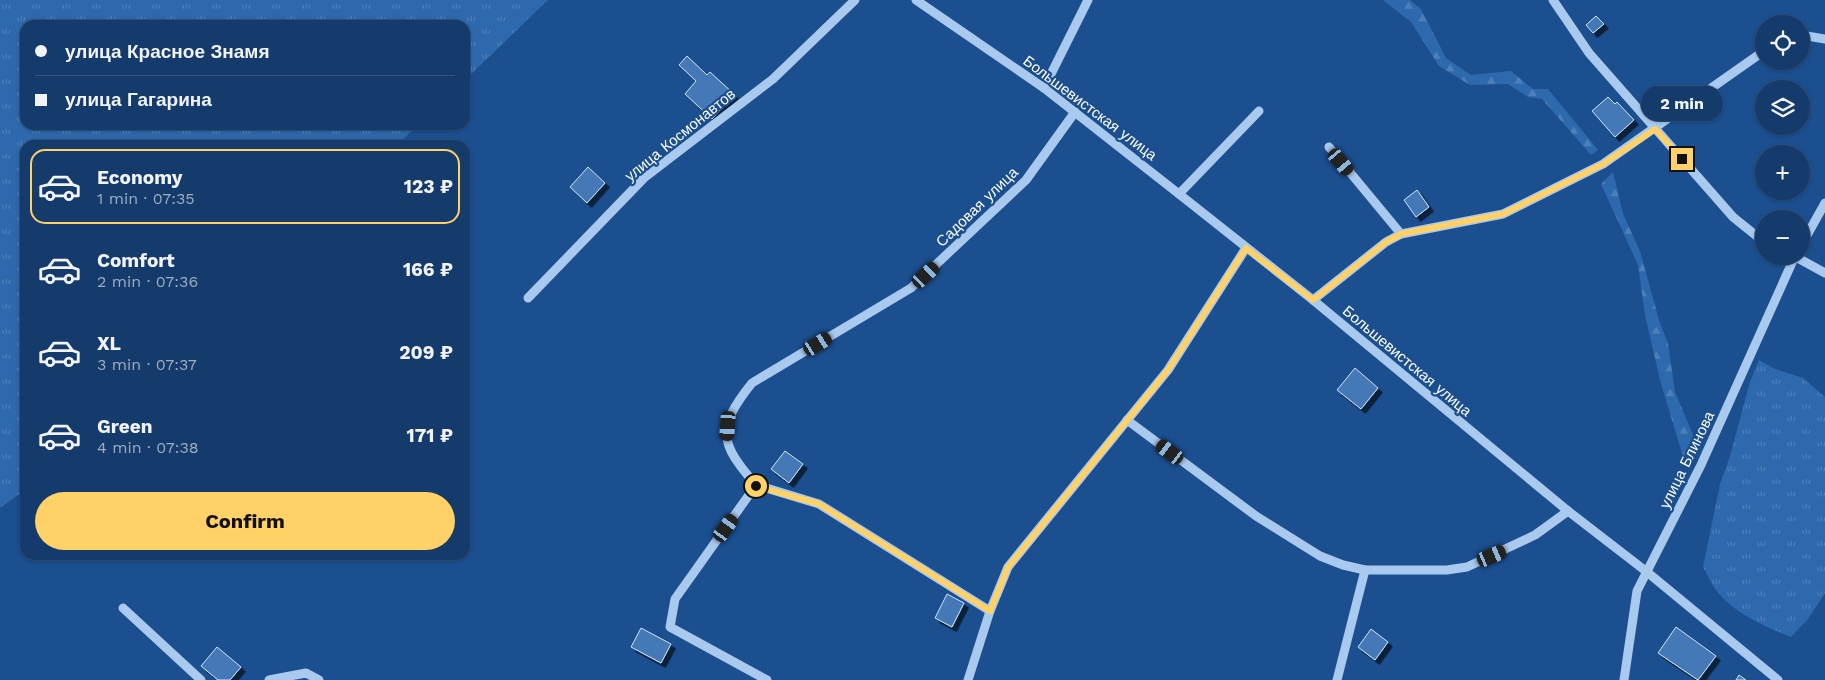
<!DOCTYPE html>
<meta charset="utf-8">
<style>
:root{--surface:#143b6b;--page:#214673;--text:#f1f3f6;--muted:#9dadc1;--line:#33557e;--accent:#ffd166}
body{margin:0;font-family:"Work Sans",sans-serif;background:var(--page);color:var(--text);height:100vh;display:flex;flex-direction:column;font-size:19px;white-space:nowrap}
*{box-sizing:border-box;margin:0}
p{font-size:16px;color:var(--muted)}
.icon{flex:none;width:28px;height:28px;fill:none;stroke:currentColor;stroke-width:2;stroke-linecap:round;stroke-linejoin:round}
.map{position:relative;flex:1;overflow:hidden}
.details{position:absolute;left:20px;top:140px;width:450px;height:420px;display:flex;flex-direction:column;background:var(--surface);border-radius:15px;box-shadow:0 1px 4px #0004,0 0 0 1px var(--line)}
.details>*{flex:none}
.top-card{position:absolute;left:20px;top:20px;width:450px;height:110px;border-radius:15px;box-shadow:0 1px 4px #0004,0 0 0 1px var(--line);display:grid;align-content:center;height:110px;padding:0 15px;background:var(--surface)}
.buttons{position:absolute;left:1755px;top:15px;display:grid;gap:10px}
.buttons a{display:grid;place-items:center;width:55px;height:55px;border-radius:50%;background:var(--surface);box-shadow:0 1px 4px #0004,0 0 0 1px var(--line);font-size:25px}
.end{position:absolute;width:22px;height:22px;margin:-11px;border:6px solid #ffd166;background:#111;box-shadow:0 0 0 2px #111}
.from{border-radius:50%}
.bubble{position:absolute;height:35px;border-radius:18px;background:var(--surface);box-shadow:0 1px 4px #0004,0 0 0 1px var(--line);font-size:16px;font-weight:700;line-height:35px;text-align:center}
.car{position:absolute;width:15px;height:30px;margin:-15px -8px;border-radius:6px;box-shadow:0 0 4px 1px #0007;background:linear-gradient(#222 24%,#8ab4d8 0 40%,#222 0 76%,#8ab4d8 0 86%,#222 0)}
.top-card b{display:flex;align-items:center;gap:18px;height:48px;font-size:19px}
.top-card b+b{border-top:1px solid var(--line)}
.top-card i{width:12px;height:12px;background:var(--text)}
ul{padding:9px 0 0;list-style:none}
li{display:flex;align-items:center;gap:15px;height:75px;margin:0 10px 8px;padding:0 5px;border:2px solid transparent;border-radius:15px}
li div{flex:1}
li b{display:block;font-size:19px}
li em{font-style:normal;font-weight:700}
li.active{border-color:var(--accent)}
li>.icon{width:45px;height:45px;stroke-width:1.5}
.action{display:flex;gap:10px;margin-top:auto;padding:10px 15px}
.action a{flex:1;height:58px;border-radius:30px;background:var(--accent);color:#111;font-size:20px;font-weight:700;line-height:58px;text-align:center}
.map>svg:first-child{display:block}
.grass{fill:url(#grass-tufts)}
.forest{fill:url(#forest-firs)}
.building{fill:#4478b7;stroke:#cfe3fa;filter:url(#shadow)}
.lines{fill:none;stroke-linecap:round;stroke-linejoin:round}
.minor{stroke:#a9c9ee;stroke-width:9}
.route{stroke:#ffd166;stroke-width:6}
.labels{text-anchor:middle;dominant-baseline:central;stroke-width:4.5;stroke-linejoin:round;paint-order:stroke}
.street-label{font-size:15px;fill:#fff;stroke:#1b4f8f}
</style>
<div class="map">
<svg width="1825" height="680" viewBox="0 0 1825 680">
<defs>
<pattern id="grass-tufts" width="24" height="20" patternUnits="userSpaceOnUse" patternTransform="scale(1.25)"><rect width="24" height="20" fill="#2e69ad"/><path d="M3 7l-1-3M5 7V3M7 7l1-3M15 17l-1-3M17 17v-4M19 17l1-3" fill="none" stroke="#4d80b9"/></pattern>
<pattern id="forest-firs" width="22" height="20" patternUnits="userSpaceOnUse" patternTransform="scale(1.25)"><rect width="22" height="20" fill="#2e69ad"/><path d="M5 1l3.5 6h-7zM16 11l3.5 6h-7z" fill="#4d80b9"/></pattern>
<filter id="shadow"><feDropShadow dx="4.5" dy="4.5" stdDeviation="0" flood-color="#0009"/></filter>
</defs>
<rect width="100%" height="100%" fill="#1b4f8f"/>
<!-- grass -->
<g class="grass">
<polygon points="0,0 548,0 465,80 465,25 25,25 25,125 418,125 397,145 25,145 25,490 0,508"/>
<path d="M1759,360L1775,369L1803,378L1825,397V593L1808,619L1791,637C1766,627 1733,613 1716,590C1711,583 1707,574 1703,567L1720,484L1730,456L1750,382Z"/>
</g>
<!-- forest -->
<g class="forest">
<polygon points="1383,0 1410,0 1421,9 1446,58 1471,75 1511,71 1533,89 1548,89 1598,150 1591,155 1542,99 1528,97 1508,84 1470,85 1439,66 1411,22"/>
<polygon points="1613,172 1623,214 1640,251 1659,320 1668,343 1675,392 1696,442 1684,460 1660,380 1645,315 1638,265 1601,184"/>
</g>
<!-- building -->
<g class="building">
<polygon points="1596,16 1604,24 1593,33 1586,25"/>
<polygon points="687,56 707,75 710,72 734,94 712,119 685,94 696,81 679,65"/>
<polygon points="1608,97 1615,104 1617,102 1634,120 1615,137 1592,111"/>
<polygon points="588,167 605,183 587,203 570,187"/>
<polygon points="1417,190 1429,207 1416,217 1404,200"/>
<polygon points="1355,368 1378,388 1361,409 1337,390"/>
<polygon points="785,451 803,464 789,483 771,469"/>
<polygon points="947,594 964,603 952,627 935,618"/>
<polygon points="1676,627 1716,656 1698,680 1658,653"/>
<polygon points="641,628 671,644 661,663 631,647"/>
<polygon points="1371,629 1388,642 1375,660 1358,647"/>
<polygon points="217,647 241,667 230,680 218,680 201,666"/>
<polygon points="1739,675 1746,680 1736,680"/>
</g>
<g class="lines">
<!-- minor -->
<g class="minor">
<polyline points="916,0 1044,88 1179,194 1313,300 1568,511 1647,572 1778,680"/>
<polyline points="1553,0 1589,53 1733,217 1764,242"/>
<polyline points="1801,35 1825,39"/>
<polyline points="1044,88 1088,0"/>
<polyline points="1329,147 1401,234"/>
<polyline points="1179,194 1259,111"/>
<polyline points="1801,246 1825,203"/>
<polyline points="1794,256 1825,273"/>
<polyline points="528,298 644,178 773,79 855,0"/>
<polyline points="1313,300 1386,242 1401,234 1503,214 1603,164 1764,51"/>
<polyline points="1127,420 1256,516 1320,556 1343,565 1365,570 1447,570 1467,567 1535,535 1568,511"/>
<path d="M756,485C719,443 716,428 752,383L911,288L1026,180L1075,112"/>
<polyline points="756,485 675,599 670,627 767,680"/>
<polyline points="756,485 819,504 990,611"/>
<polyline points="123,608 201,680"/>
<polyline points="269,680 306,673 319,680"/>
<polyline points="968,680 990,611 1008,567 1168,370 1246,248"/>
<polyline points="1337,680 1365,570"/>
<polyline points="1624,680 1637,591 1701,465 1795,256"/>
</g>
</g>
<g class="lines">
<!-- route -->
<polyline class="route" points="756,486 819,504 990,611 1008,567 1168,370 1246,248 1313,300 1386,242 1401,234 1503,214 1603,164 1655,129 1682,159"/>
</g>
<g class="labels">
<!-- street labels -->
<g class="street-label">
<text transform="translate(1090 108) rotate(37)">Большевистская улица</text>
<text transform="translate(680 135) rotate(-39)">улица Космонавтов</text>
<text transform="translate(977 207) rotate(-44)">Садовая улица</text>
<text transform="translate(1407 361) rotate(40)">Большевистская улица</text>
<text transform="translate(1687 460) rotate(-64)">улица Блинова</text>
</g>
</g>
</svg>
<div class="buttons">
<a><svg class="icon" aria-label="locate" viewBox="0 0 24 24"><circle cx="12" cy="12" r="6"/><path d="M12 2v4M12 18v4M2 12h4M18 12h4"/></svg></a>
<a><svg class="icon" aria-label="layers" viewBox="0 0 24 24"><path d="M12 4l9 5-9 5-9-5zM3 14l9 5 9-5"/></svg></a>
<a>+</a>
<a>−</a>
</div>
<i class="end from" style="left:756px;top:486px"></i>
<i class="end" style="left:1682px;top:159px"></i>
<div class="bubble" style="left:1641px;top:86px;width:82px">2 min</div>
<i class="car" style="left:1341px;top:162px;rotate:140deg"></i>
<i class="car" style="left:926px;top:275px;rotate:47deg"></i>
<i class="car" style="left:818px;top:344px;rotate:59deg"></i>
<i class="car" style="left:728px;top:426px;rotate:184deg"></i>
<i class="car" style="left:1170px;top:452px;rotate:307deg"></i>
<i class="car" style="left:726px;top:528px;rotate:36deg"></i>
<i class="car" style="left:1492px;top:556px;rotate:67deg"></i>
<div class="top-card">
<b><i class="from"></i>улица Красное Знамя</b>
<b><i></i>улица Гагарина</b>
</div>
<section class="details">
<ul>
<li class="active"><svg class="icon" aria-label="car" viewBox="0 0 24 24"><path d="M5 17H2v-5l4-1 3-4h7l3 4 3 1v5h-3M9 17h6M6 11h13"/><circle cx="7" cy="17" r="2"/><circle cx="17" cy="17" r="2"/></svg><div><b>Economy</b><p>1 min · 07:35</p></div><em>123 ₽</em></li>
<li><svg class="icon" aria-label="car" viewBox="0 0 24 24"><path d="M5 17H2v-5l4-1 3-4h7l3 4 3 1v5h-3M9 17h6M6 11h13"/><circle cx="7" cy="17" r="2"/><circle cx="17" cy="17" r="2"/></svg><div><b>Comfort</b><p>2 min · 07:36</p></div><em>166 ₽</em></li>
<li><svg class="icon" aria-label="car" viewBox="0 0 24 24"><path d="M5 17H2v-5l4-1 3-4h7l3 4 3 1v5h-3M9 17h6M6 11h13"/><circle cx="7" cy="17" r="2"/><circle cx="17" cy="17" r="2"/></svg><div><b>XL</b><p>3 min · 07:37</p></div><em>209 ₽</em></li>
<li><svg class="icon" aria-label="car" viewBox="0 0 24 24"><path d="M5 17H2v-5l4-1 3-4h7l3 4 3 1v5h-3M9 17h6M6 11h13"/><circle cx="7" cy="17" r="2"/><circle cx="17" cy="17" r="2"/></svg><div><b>Green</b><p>4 min · 07:38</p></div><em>171 ₽</em></li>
</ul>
<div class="action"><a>Confirm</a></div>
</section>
</div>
